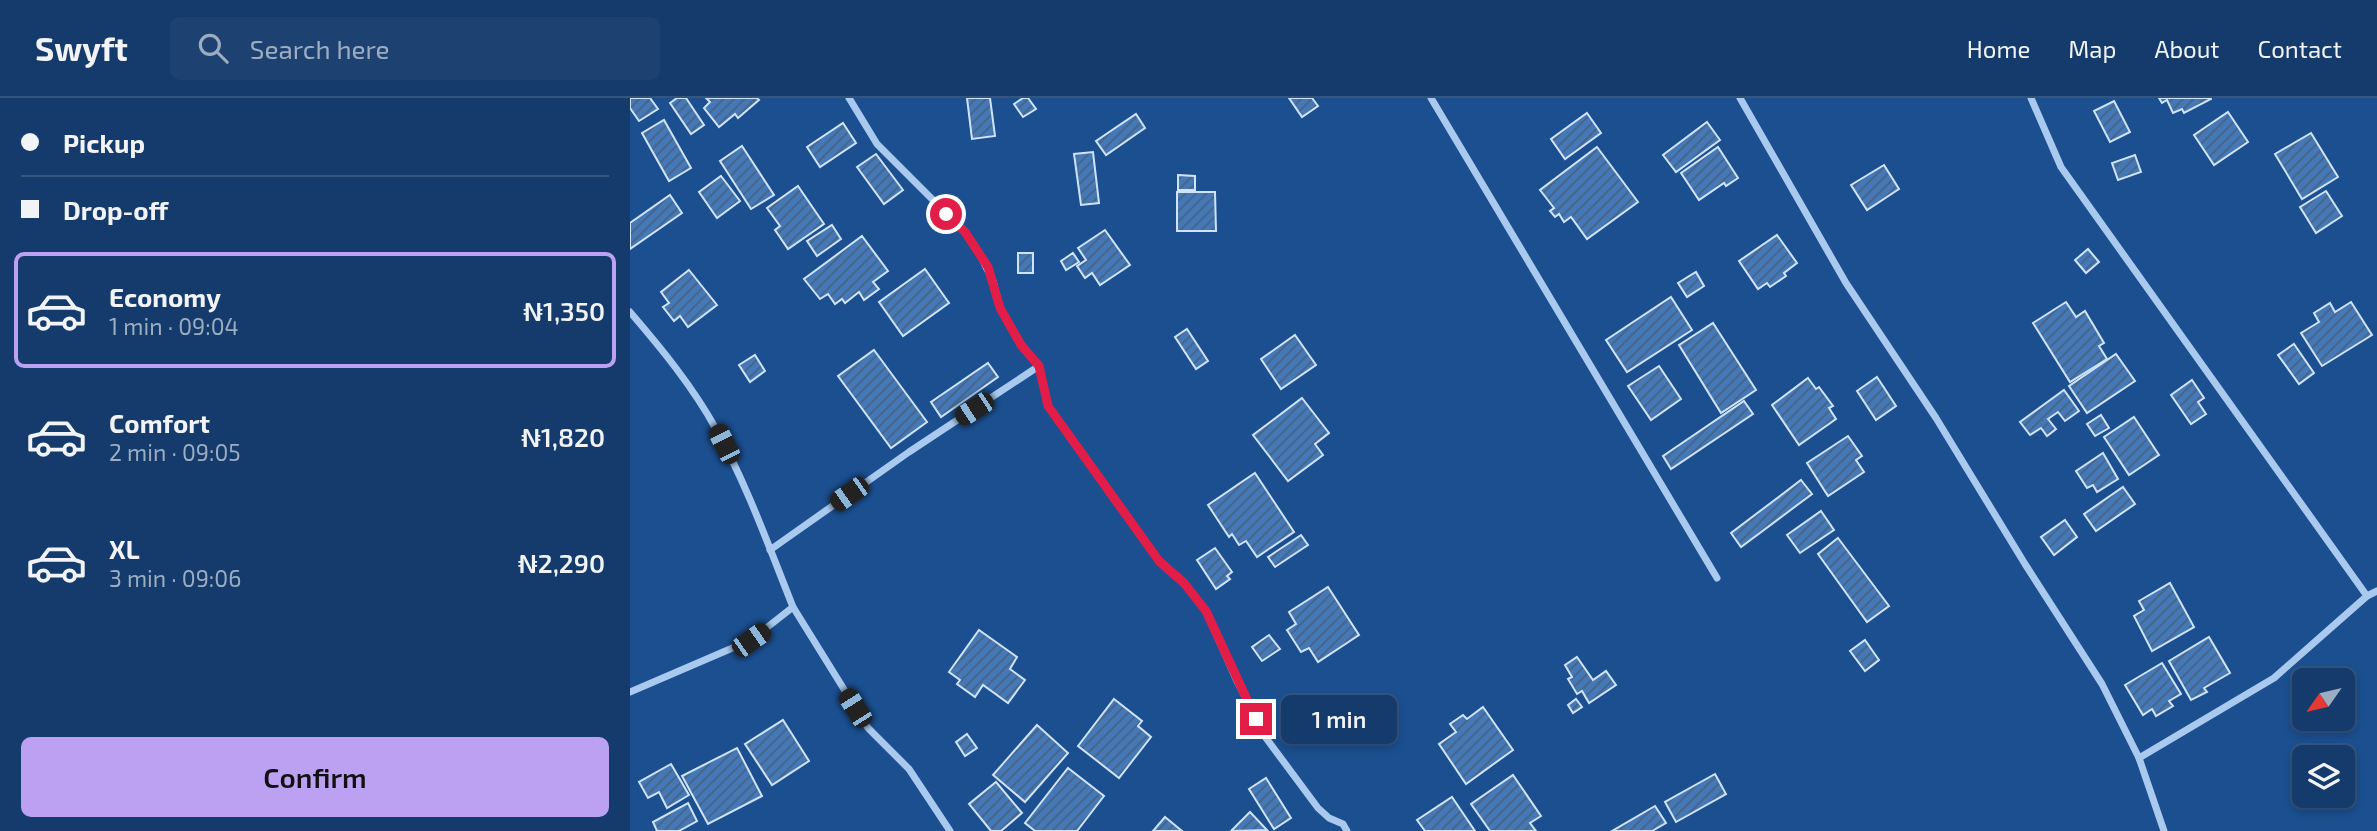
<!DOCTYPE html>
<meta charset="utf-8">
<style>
:root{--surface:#143b6b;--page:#1d4271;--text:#f1f3f6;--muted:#9dadc1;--line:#33557e;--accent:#bca0f2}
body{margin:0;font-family:"Exo 2",sans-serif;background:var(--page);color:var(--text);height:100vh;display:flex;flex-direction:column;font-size:26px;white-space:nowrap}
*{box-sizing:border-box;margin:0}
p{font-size:23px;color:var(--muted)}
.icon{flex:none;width:38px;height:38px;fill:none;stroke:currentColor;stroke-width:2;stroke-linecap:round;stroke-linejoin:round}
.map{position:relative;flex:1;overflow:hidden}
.details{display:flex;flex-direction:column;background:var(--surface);width:630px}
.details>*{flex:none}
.guide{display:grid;align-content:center;height:154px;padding:0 21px;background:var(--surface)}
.needle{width:46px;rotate:236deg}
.buttons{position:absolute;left:1662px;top:570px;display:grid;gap:14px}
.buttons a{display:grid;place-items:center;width:63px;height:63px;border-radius:10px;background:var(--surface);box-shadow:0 4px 10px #0003,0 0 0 2px var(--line);font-size:35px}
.end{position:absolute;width:32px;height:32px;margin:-16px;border:9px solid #e11d48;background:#fff;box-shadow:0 0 0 4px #fff}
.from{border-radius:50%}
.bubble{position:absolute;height:49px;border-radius:10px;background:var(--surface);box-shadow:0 4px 10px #0003,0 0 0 2px var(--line);font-size:23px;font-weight:600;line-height:49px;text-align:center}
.car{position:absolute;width:21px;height:42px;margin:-21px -10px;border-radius:9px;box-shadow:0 0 5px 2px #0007;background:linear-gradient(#222 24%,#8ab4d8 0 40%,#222 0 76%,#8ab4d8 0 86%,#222 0)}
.guide b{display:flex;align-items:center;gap:24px;height:66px;font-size:26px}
.guide b+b{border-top:2px solid var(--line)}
.guide i{width:18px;height:18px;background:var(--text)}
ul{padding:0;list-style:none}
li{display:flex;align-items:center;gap:21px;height:116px;margin:0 14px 10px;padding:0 7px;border:4px solid transparent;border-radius:10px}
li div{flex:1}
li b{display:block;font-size:26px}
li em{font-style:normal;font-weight:600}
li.on{border-color:var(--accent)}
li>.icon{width:63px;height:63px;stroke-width:1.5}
.action{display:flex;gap:14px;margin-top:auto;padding:14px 21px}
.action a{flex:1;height:80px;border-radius:10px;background:var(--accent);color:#111;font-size:28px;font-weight:600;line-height:80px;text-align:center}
header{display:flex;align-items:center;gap:42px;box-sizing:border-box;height:98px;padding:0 35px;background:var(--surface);border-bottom:2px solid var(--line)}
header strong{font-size:33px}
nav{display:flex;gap:38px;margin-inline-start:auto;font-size:24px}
.search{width:490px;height:63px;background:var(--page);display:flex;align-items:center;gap:18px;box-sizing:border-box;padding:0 24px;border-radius:10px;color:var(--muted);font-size:26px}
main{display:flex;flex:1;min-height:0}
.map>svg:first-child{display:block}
.building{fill:url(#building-hatch);stroke:#cfe3fa;stroke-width:2}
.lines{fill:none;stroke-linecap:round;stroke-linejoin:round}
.street{stroke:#a9c9ee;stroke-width:7}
.route{stroke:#e11d48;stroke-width:9}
</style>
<header>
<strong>Swyft</strong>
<div class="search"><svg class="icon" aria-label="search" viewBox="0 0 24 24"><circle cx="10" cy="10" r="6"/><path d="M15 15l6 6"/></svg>Search here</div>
<nav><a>Home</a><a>Map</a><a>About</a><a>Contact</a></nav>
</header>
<main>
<section class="details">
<div class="guide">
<b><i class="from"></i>Pickup</b>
<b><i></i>Drop-off</b>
</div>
<ul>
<li class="on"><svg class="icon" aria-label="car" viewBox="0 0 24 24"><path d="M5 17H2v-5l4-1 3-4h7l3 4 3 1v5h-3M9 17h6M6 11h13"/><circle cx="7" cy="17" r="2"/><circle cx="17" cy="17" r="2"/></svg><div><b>Economy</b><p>1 min · 09:04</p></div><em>₦1,350</em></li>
<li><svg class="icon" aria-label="car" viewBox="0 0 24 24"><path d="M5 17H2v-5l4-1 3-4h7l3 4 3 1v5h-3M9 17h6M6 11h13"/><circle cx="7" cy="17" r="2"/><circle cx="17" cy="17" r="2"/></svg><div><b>Comfort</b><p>2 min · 09:05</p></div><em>₦1,820</em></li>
<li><svg class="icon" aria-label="car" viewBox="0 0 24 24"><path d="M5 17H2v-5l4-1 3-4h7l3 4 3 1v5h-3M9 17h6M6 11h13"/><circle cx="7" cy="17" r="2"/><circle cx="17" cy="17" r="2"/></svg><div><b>XL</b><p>3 min · 09:06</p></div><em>₦2,290</em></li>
</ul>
<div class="action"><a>Confirm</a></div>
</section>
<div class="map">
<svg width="1747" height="733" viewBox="0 0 1747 733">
<defs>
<pattern id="building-hatch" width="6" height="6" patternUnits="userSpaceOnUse" patternTransform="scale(1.75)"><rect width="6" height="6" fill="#4478b7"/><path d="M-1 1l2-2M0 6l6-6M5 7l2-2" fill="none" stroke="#486282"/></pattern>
</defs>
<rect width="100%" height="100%" fill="#1b4f8f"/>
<!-- building -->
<g class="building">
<polygon points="0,0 20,0 28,11 9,23 0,10"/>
<polygon points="47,0 56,0 74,27 61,36 40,5"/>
<polygon points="76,0 127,0 129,2 108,20 105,16 89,29 74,10 80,4"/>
<polygon points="337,0 360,0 365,38 342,41"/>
<polygon points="393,0 398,0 406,11 393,19 384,6"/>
<polygon points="659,0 682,0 688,8 672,19"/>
<polygon points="1529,0 1581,0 1581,1 1554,15 1552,11 1543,15 1537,2 1532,5"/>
<polygon points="1484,3 1500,34 1480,44 1464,13"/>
<polygon points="1598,14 1618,44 1584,67 1564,37"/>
<polygon points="957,15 971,35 935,61 921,41"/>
<polygon points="506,16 515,30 476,57 466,43"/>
<polygon points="34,22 61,70 39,83 12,35"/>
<polygon points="1077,24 1090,42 1046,74 1033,57"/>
<polygon points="213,25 226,45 190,69 177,49"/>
<polygon points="1681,35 1708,79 1672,101 1645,56"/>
<polygon points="112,48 144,97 121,111 90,63"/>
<polygon points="967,49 1008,104 957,141 941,119 934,124 929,116 925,119 920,113 924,110 910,92"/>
<polygon points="1088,49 1108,80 1096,88 1094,85 1069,102 1051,75"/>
<polygon points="463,54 469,105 451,107 444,56"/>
<polygon points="246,56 273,92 254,106 227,69"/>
<polygon points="1505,57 1511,74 1488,82 1482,65"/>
<polygon points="1254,67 1269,91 1237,112 1221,87"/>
<polygon points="548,77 565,78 565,92 548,92"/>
<polygon points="91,78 110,103 87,120 69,94"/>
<polygon points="168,88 194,126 158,151 145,132 150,128 137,110"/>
<polygon points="1696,93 1712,118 1686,135 1670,109"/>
<polygon points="547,94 585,94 586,133 547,133"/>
<polygon points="40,97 52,115 0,151 0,125"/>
<polygon points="202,127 211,141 187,158 177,143"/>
<polygon points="475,132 500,167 470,187 462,175 455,180 447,168 456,162 448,150"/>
<polygon points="1147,137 1167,165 1154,175 1156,178 1140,189 1137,185 1128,191 1109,163"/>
<polygon points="232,138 258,173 243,184 249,191 234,202 229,194 215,205 212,201 205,206 198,196 190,201 174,181"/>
<polygon points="1458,151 1469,164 1456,175 1445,162"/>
<rect x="388" y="155" width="15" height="20"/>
<polygon points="443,155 449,164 436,172 431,163"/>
<polygon points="295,171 319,205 273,238 249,204"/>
<polygon points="59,172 87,207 58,229 50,218 44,223 33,209 39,205 31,194"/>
<polygon points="1066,174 1074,188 1057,199 1048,185"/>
<polygon points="1041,199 1062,232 997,274 976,242"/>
<polygon points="1436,204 1446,219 1455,213 1474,245 1469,248 1477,261 1440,284 1403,225"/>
<polygon points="1721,204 1742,237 1692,268 1671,235 1689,224 1684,215 1700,205 1705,214"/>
<polygon points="1083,225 1126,292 1091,315 1049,247"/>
<polygon points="557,231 578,263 566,271 545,239"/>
<polygon points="665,237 686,267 651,291 631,261"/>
<polygon points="1664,246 1684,275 1669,286 1648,257"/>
<polygon points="244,252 297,324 261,350 208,278"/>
<polygon points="1486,256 1505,283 1457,315 1439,288"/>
<polygon points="125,257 135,273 120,284 109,267"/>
<polygon points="358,265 368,279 311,319 301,304"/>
<polygon points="1029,268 1051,301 1021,322 998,288"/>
<polygon points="1247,279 1266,308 1246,322 1227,293"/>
<polygon points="1178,280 1186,291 1189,289 1203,308 1199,310 1206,321 1169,347 1142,307"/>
<polygon points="1562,282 1574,300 1568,304 1576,316 1561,326 1541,297"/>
<polygon points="1434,292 1449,313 1435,323 1428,314 1418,321 1426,331 1417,338 1411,330 1400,337 1390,324"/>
<polygon points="672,300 699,335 685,346 693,357 658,383 623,337"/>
<polygon points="1114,303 1123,316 1041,371 1033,358"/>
<polygon points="1471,317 1479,330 1465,338 1457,326"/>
<polygon points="1504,319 1529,357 1499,377 1474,339"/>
<polygon points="1218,338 1232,358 1226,362 1234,374 1198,398 1177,365"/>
<polygon points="1473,355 1488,381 1467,394 1463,387 1457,390 1446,373"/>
<polygon points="625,375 664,434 627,459 616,443 609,447 602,436 599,439 578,407"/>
<polygon points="1171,382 1182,396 1111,449 1101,435"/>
<polygon points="1493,389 1505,406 1466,433 1454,416"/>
<polygon points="1191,413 1204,432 1170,455 1157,437"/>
<polygon points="1435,422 1447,439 1424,457 1411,439"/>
<polygon points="671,437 678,447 645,469 638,459"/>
<polygon points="1208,440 1259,508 1237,524 1188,456"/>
<polygon points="585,450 602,474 597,478 600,481 586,491 567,462"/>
<polygon points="1540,485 1564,529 1522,553 1504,518 1514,512 1509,503"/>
<polygon points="698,489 729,537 688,564 679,550 671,554 657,532 666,526 659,514"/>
<polygon points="349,532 387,559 380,571 395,582 378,605 353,587 345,599 327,586 330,582 319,574"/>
<polygon points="639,537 650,551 632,563 622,549"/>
<polygon points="1579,539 1600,575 1574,590 1577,594 1561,602 1539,563"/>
<polygon points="1235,542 1249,562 1235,573 1220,553"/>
<polygon points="947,559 963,582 976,573 986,587 959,605 952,593 947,596 938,581 942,579 935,567"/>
<polygon points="1532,565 1551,596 1539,603 1543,608 1526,618 1522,611 1513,617 1495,587"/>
<polygon points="484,601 512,623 508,628 521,639 489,680 448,648"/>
<polygon points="946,601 952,609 943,615 938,607"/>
<polygon points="853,609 883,652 836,686 809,646 826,634 820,626 833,617 837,621"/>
<polygon points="153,622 179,663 142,687 115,646"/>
<polygon points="407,627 438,655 395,704 363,677"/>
<polygon points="337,636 347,650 335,658 326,644"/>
<polygon points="107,650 132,698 78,726 52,678"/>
<polygon points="41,666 59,697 37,710 29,694 18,700 9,684"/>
<polygon points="438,670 474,698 447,733 405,733 395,725"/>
<polygon points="1085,676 1096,696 1046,724 1035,704"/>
<polygon points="883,677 911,718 900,725 906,733 860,733 841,706"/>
<polygon points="636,680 661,720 644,731 619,691"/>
<polygon points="366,684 392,715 371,733 361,733 339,706"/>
<polygon points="822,699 845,733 795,733 787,722"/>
<polygon points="58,705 67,723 49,733 27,733 23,724"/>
<polygon points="1025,708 1036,725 1022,733 982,733"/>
<polygon points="620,714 637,732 601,733"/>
<polygon points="535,719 552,733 523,733"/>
</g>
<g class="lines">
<!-- street -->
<g class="street">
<polyline points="219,0 247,46 335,134 350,157 363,183 370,210 391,247 409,268 418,308 529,463 554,485 576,513 607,583 636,640 688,710 699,720 713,726 717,733"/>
<polyline points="801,0 1087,480"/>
<polyline points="1110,0 1216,185 1306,320 1395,466 1472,586 1509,660 1534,733"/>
<polyline points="1401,0 1431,69 1737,498"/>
<path d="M0,214C31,250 63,289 86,331C117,387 139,449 163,509L121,542L0,594"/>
<polyline points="140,452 279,354 409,268"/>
<polyline points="163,509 238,630 279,671 320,733"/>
<polyline points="1509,660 1644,580 1737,498 1747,493"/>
</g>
</g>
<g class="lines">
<!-- route -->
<polyline class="route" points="316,116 335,134 358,169 370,210 391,247 409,268 418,308 529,463 554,485 576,513 626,621"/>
</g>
</svg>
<div class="buttons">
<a><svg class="needle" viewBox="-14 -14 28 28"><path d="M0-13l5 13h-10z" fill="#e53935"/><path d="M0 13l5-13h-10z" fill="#9dadc1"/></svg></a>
<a><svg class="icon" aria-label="layers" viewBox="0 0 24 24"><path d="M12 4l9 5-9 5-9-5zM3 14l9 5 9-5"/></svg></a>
</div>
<i class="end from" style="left:316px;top:116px"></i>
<i class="end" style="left:626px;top:621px"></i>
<div class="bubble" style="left:651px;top:597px;width:116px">1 min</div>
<i class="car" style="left:344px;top:311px;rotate:237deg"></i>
<i class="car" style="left:94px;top:346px;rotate:333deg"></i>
<i class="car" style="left:219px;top:396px;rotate:235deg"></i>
<i class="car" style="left:121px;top:542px;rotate:55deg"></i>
<i class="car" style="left:225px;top:610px;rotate:328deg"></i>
</div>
</main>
